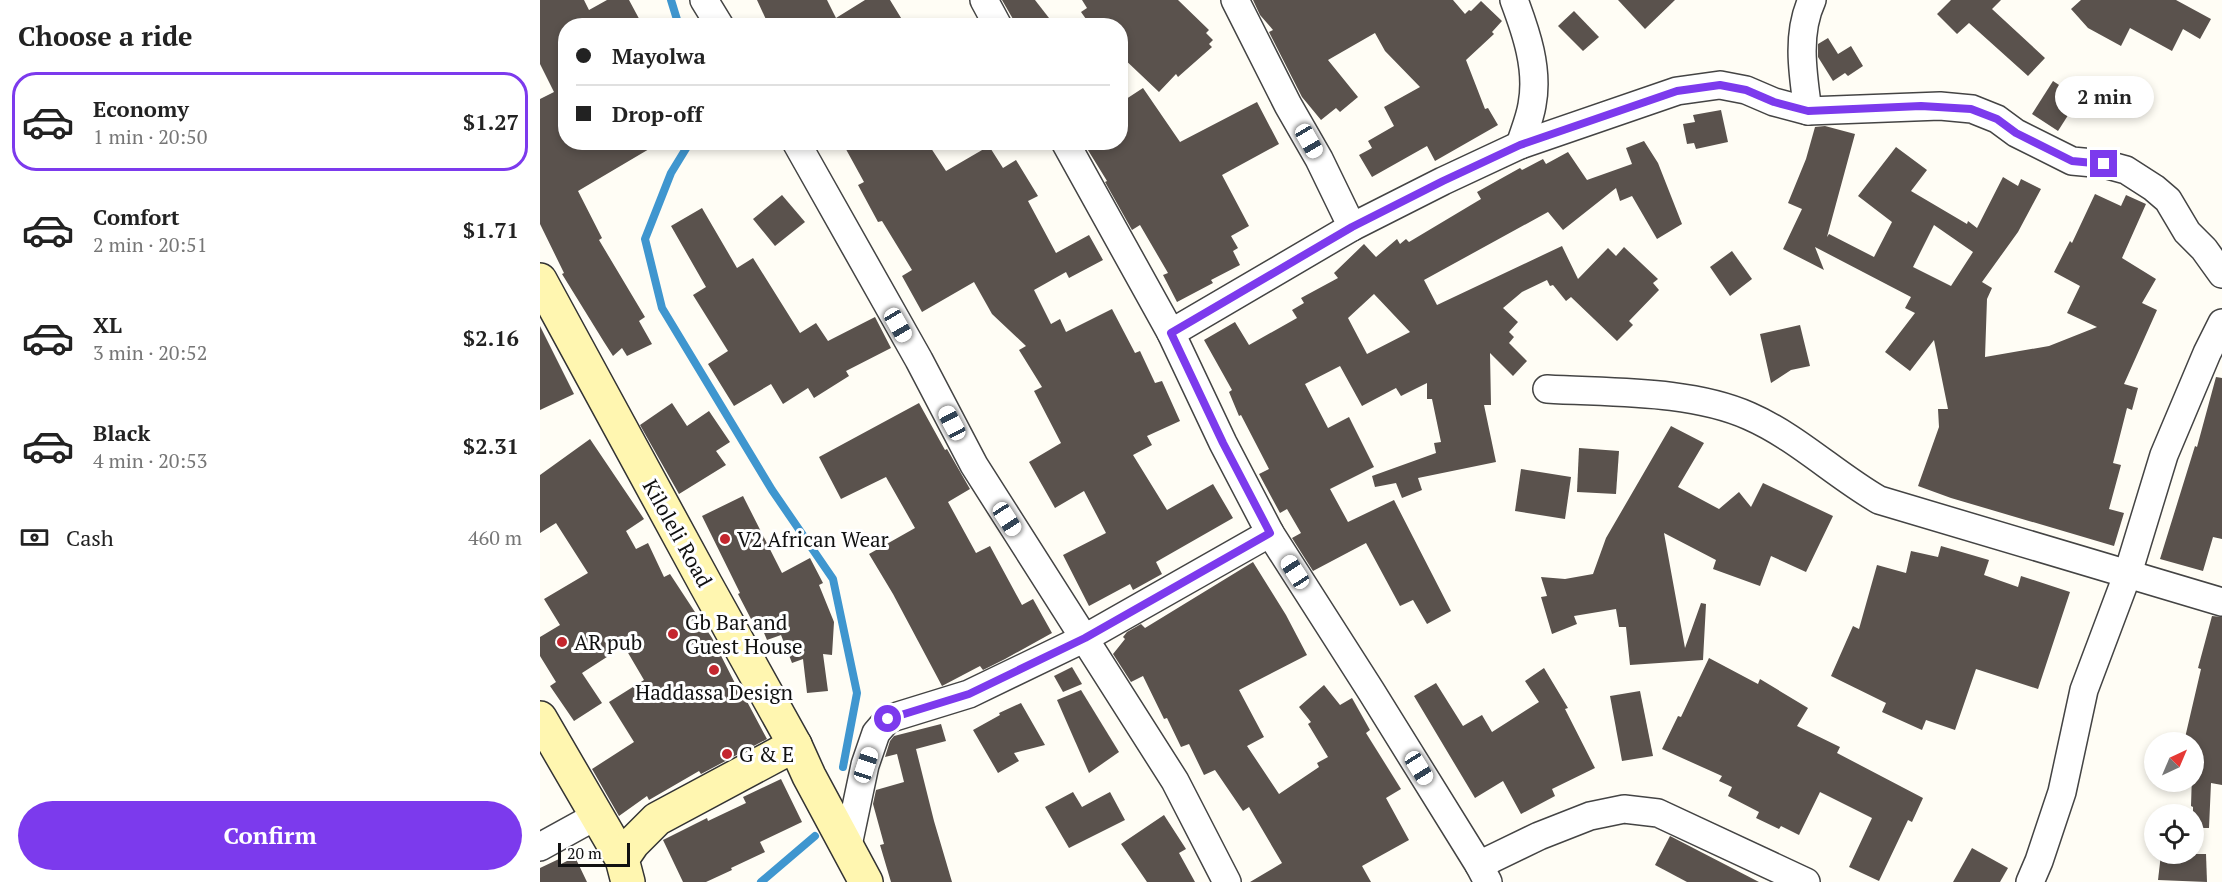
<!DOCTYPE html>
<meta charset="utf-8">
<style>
:root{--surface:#fff;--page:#f2f2f2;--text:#222;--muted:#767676;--line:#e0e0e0;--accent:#7c3aed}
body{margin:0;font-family:"PT Serif",serif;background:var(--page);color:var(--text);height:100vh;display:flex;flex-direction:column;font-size:22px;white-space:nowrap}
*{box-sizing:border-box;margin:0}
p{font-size:20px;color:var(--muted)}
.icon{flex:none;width:33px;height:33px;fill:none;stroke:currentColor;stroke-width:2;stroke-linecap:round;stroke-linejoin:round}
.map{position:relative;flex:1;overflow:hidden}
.side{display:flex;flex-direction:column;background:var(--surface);width:540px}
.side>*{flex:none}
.banner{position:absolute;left:18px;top:18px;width:570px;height:132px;border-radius:24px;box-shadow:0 3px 9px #0003;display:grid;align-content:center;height:132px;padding:0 18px;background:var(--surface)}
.needle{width:39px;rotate:44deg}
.buttons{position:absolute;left:1604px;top:732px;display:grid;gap:12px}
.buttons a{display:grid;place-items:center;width:60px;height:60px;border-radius:50%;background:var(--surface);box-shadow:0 3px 9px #0003;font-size:30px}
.scale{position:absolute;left:18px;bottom:15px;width:72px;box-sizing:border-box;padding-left:6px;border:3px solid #111;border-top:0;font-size:16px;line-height:21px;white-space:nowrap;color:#111;-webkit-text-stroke:4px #fff;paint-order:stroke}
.end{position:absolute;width:27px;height:27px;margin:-14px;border:8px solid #7c3aed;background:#fff;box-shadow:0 0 0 3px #fff}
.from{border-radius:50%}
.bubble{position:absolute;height:42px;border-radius:21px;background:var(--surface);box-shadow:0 3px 9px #0003;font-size:20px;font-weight:700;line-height:42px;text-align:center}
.car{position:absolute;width:18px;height:36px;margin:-18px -9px;border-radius:8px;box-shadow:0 0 4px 2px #0007;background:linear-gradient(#fff 24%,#345 0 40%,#fff 0 76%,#345 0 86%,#fff 0)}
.banner b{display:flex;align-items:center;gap:21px;height:57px;font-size:22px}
.banner b+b{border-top:2px solid var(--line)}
.banner i{width:15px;height:15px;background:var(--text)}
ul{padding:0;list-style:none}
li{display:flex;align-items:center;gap:18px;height:99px;margin:0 12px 9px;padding:0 6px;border:3px solid transparent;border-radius:24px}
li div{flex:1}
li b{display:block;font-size:22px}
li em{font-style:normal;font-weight:700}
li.selected{border-color:var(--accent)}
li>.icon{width:54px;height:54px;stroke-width:1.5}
h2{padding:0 18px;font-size:27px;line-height:72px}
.pay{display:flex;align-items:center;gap:15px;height:66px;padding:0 18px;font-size:22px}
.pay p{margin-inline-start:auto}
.button{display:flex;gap:12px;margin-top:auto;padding:12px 18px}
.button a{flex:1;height:69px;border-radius:36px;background:var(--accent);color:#fff;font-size:24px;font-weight:700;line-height:69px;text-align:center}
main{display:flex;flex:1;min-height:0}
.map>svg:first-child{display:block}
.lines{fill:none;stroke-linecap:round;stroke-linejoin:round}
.stream{stroke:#3f96cf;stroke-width:8}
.building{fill:#5a524d;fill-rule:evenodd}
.street-casing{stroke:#444;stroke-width:30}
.secondary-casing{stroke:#333;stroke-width:36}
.street{stroke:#fff;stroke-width:27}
.secondary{stroke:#fff6b0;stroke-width:33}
.route{stroke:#7c3aed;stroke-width:8}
.poi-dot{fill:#c4262e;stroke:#fff;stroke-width:2}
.labels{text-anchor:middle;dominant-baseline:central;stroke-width:6;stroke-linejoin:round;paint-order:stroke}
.street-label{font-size:21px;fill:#111;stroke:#fff}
.poi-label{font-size:21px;fill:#111;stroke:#fff;text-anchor:start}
</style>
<main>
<section class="side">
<h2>Choose a ride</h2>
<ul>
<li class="selected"><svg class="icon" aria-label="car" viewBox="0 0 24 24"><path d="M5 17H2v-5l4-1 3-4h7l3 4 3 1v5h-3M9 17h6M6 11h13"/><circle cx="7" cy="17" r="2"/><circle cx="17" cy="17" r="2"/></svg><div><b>Economy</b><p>1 min · 20:50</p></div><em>$1.27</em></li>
<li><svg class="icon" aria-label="car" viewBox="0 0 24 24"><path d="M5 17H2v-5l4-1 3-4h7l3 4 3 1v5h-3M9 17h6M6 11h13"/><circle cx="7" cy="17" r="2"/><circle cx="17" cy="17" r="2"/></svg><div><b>Comfort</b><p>2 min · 20:51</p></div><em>$1.71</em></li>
<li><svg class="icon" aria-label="car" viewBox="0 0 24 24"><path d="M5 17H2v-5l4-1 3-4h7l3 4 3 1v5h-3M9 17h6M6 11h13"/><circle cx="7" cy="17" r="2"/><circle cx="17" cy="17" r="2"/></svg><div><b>XL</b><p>3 min · 20:52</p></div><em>$2.16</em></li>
<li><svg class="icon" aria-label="car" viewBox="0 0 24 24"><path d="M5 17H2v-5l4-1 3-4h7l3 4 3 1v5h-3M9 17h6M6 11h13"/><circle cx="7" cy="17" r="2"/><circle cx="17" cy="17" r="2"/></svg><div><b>Black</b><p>4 min · 20:53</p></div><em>$2.31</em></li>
</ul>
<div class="pay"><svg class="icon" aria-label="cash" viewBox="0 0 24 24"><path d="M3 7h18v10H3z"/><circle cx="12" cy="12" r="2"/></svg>Cash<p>460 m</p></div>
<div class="button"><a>Confirm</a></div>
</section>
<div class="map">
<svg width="1682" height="882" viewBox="0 0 1682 882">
<rect width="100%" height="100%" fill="#fffdf5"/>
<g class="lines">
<!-- stream -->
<g class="stream">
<polyline points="131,0 139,26"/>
<polyline points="150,142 131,173 105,239 122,308 232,490 293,579 317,693 303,767"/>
<polyline points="221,882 275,836"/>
</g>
</g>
<!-- building -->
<g class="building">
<polygon points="0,0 44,0 49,10 67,0 89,0 103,26 26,26 26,142 121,142 38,191 62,238 59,240 105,317 99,321 112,344 87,356 82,348 73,356 64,342 22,274 24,273 0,224 0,99 14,92 0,64"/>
<polygon points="217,0 287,0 296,18 325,0 350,0 366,26 229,26"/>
<polygon points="462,0 495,0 509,18 500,26 477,26"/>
<polygon points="542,0 638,0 669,30 666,33 673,40 669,44 672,47 638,77 636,74 619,92 580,55 580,26 551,26 541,12 547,8"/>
<polygon points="713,0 913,0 925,14 929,10 931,11 941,1 962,21 952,32 954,34 926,60 945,109 948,108 958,125 895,161 887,146 832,177 819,155 832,148 828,141 854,126 844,107 880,87 845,51 835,33 788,60 818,97 800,112 796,108 781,120 762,97 729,32 733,30 720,15"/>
<polygon points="1078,0 1135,0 1105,29"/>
<polygon points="1411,0 1461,0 1452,9 1505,58 1488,76 1429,23 1417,34 1397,14"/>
<polygon points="1541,0 1636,0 1671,19 1660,39 1643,29 1632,51 1590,28 1581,46 1548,28 1531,9"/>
<polygon points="1034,11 1059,37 1043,51 1018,26"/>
<polygon points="1288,38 1298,54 1311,46 1323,66 1308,76 1305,73 1293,81 1278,57 1278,44"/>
<polygon points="1513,81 1539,98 1518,131 1492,114"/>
<polygon points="603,88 640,142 717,102 739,144 682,175 709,226 691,236 698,248 693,251 700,265 671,280 673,283 637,302 623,275 628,273 600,225 592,230 565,182 567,181 543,142 580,142 580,103"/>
<polygon points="1181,110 1188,142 1156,149 1154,143 1147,144 1143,124 1155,122 1153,115"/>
<path d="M1285,126L1315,134L1287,237L1289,234L1334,257L1352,222L1318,196L1356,147L1387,170L1371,191L1427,224L1428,221L1437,228L1463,177L1478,186L1481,179L1501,189L1478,232L1442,282L1452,288L1447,299L1445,357L1509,346L1557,327L1527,313L1540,286L1514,272L1530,241L1532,243L1555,194L1581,206L1586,195L1606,204L1582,258L1616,279L1602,303L1617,310L1584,384L1598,388L1592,410L1587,408L1573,463L1581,465L1569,509L1584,513L1574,546L1411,498L1378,486L1399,427L1398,409H1408L1394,340L1370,371L1345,352L1375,313L1365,308L1371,297L1275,247L1284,270L1243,249L1262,209L1248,203L1266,159L1275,127ZM1394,225L1433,252L1411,286L1373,267Z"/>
<path d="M1104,141L1118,163L1142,224L1117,239L1092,196L1080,201L1076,188L1023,230L1008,212L884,280L897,305L1022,246L1038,279L1068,248L1076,256L1084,247L1118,279L1113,283L1119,290L1089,321L1093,325L1077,341L1031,297L1026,301L1013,285L1010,286L1007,280L982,292L963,308L978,322L969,332L974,337L969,343L987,361L973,376L950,353L951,405H944L956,462L878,478L882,490L862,498L856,483L835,487L832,476L896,453L894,443L901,442L892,399H887V383L861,396L856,388L822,406L800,366L765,384L788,428L809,417L834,467L790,489L808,522L854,500L911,611L887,624L873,600L860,606L826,543L773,571L752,538L761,533L747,509L740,513L719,474L729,469L701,415L699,416L689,392L692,390L664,340L695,322L709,345L757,318L752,310L764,303L761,298L798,278L794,273L824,244L836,257L857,239L860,244L866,239L869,242L941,199L937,192L980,168L982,170L1003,159L1006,164L1028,152L1047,180L1092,164L1086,148ZM834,294L870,332L827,354L808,318Z"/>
<polygon points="302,142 387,142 406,171 449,146 463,168 476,160 498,196 488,201 516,253 549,235 563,260 529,278 526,272 494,290 511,324 520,319 526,332 572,309 595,353 600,351 615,383 622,381 640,421 607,436 612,445 593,455 627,510 673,484 693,518 616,562 622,574 593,590 590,584 549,606 523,555 566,533 544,491 515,508 489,462 521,443 494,391 502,387 479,350 486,346 452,314 434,282 382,312 362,276 372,270 342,221 338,222 318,185 324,182"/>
<polygon points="242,195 265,222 235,246 213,219"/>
<polygon points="162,208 197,268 213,258 260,333 276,323 288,341 335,317 351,348 306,371 309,376 274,398 268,388 243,404 231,384 194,406 168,364 188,351 153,295 166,287 131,226"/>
<polygon points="1192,251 1212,279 1190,296 1170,267"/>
<polygon points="1260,325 1270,366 1251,370 1231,383 1220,334"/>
<polygon points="0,326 34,394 0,410"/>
<polygon points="1676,377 1682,378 1682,539 1673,537 1663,571 1620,559 1655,446 1657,447"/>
<polygon points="132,403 147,426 169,411 190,442 176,451 186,465 139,494 100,425"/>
<polygon points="379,403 405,450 407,449 430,489 408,502 436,553 450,546 482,605 493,599 512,633 465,659 443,670 440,666 402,686 353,594 329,554 375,528 346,477 301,499 279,457"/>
<polygon points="1131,426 1164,443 1138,487 1179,509 1199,492 1211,507 1223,483 1293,516 1266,572 1231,556 1220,586 1173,569 1176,560 1124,533 1145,648 1161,603 1166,604 1163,660 1090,665 1086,627 1079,627 1076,609 1034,616 1037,624 1012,634 1001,597 1007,596 1001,577 1025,579 1053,574 1066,538"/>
<polygon points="50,439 104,519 86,531 96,549 108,543 124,577 130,574 172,638 201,695 203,694 227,739 161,774 159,771 109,800 107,796 79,816 52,769 94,742 69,702 104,680 84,646 42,673 62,703 34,721 10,686 16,682 0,656 0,637 20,625 4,599 48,573 16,523 0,533 0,475"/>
<polygon points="1039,448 1079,451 1076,494 1037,492"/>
<polygon points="981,469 1031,477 1025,519 975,511"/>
<polygon points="203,496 242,573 270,558 283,583 279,585 294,622 292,655 283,654 288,691 267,693 263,659 252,663 241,635 227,640 217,616 211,619 198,594 200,593 162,516"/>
<polygon points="1401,546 1449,560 1444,575 1478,587 1481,576 1530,592 1498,689 1436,669 1415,730 1386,720 1382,730 1342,712 1346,703 1291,676 1313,626 1319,629 1337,565 1366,573 1371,551 1398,557"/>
<polygon points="713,562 746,615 767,655 699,690 724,737 707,746 739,794 779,767 777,763 788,757 768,724 771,722 759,707 784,685 800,705 812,698 830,730 826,733 861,789 846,798 869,840 822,866 831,882 710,882 742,863 709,807 703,811 675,770 664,775 649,744 641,747 627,718 624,719 603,676 591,682 573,654 585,639 583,637 587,632 601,624 605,628"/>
<polygon points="1672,616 1682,617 1682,785 1671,783 1669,828 1653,828 1653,807 1651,806 1653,742 1644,742 1661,669 1658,668"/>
<polygon points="1169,658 1218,684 1220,679 1268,708 1257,726 1300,747 1297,753 1383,798 1372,822 1368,820 1339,881 1309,867 1332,818 1280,792 1259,835 1241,826 1239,829 1216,818 1219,812 1188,796 1192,787 1179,781 1182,776 1122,749 1138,716 1141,717"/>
<polygon points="532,667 542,684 523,692 514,676"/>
<polygon points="1004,668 1028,708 1025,709 1055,768 1012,789 1015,796 981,814 963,781 935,798 874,696 896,683 923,726 942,715 952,732 999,702 985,681"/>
<polygon points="541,690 579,752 549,773 517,700"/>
<polygon points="1100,691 1113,756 1082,761 1070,696"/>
<polygon points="481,703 505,745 474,753 479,761 458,773 433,730 460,715 459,713"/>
<polygon points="401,724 406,741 376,749 394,821 412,882 351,882 340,845 344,844 333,804 336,790 364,782 357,754 345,757 350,741 354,736"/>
<polygon points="241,779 262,822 220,842 225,852 191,868 192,870 166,882 143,882 123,840 167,818 168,821 206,803 203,797"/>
<polygon points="533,792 542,807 570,792 585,820 529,848 505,807"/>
<polygon points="624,815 646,849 639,853 655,882 607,882 581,844"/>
<polygon points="1130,836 1219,882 1147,882 1115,865"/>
<polygon points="1432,848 1468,868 1460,882 1413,882"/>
<polygon points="1621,854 1666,854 1667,882 1618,880"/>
<polygon points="35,857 47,882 0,882 0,868 19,859 21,864"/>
</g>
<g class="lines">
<defs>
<g id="street">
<polyline points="164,0 180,26"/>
<polyline points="444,0 458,26"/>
<polyline points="695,0 748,105 779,159 812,227"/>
<path d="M974,0C986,32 999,69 992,105C990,118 984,132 980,145"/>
<path d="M1268,111C1263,75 1256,34 1272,0"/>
<polyline points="256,142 379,360 434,465 635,781 687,882"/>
<polyline points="525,142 631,333 683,443 730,533 831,691 939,865 948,882"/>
<polyline points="631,333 812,227 903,181 980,145 1137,91 1180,85 1206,90 1234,102 1268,111 1400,106 1432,109 1457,119 1476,133 1532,161 1564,164 1586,170 1614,188 1628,200 1647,232 1664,249 1682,274"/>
<path d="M1007,389C1072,393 1150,390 1209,416C1257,437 1294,474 1339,500L1682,602"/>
<polyline points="0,847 56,816"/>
<polyline points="307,850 325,765 336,733 348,719 429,694 545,638 730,533"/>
<polyline points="939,865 999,836 1050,816 1084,809 1118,813 1266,882"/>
<polyline points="1490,882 1499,861 1522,792 1544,690 1588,573 1624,455 1667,353 1682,323"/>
</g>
<g id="secondary">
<polyline points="0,280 166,585 255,745 269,776 326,882"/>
<polyline points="0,718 82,859"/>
<polyline points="88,882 82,859 93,843 117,819 255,745"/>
</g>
</defs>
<!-- street casing -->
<use href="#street" class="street-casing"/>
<!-- secondary casing -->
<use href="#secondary" class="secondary-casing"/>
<!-- street -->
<use href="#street" class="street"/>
<!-- secondary -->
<use href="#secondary" class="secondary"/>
</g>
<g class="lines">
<!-- route -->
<polyline class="route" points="348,719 429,694 545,638 730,533 683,443 631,333 812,227 903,181 980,145 1137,91 1180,85 1206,90 1234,102 1268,111 1381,106 1431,109 1457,119 1476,133 1532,161 1564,164"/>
</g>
<!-- markers -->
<g class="poi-dot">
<circle cx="185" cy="539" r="6"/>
<circle cx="133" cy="634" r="6"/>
<circle cx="22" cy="642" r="6"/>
<circle cx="174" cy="670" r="6"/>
<circle cx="187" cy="754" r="6"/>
</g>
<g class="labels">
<!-- street labels -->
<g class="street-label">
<text transform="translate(138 533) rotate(61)">Kiloleli Road</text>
</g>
<!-- poi labels -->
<g class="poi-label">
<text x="197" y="539">V2 African Wear</text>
<text x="145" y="622">Gb Bar and<tspan x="145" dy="24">Guest House</tspan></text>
<text x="34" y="642">AR pub</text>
<text x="174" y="692" text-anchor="middle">Haddassa Design</text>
<text x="199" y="754">G &amp; E</text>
</g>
</g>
</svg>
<div class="buttons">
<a><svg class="needle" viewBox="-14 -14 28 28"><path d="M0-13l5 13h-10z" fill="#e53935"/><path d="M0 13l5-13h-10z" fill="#767676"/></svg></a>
<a><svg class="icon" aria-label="locate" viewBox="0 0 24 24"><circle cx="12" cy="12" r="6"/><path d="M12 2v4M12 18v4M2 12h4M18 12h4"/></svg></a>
</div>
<div class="scale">20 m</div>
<i class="end from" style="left:348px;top:719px"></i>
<i class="end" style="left:1564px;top:164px"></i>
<div class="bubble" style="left:1515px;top:76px;width:99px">2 min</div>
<i class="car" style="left:769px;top:141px;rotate:150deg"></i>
<i class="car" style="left:358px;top:325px;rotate:150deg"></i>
<i class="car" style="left:412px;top:423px;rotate:332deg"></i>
<i class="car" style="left:467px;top:519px;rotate:147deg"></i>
<i class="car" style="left:755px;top:572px;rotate:327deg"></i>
<i class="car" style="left:326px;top:765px;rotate:18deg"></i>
<i class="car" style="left:879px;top:768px;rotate:148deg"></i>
<div class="banner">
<b><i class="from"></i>Mayolwa</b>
<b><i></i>Drop-off</b>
</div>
</div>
</main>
